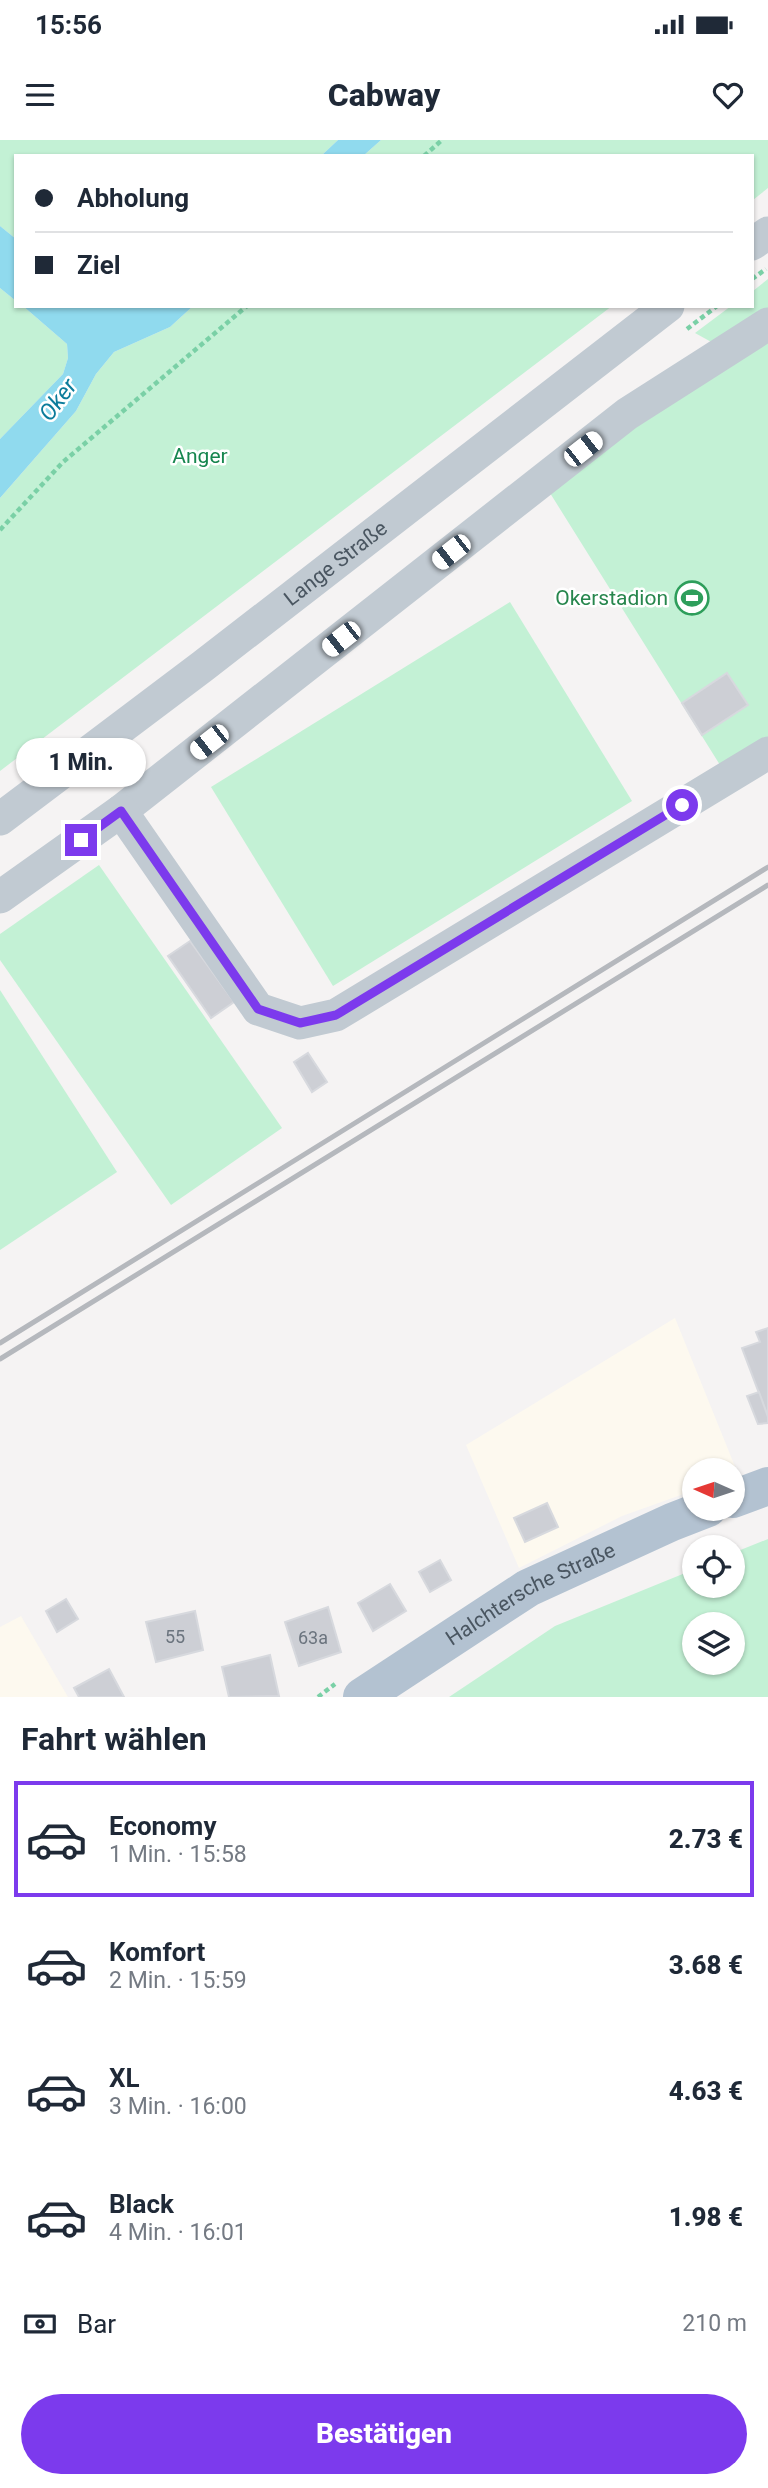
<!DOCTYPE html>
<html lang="de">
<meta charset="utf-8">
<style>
:root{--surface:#fff;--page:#f2f2f3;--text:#1f2937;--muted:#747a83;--line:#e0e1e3;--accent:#7c3aed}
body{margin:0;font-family:Roboto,sans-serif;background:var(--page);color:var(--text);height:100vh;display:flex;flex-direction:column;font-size:26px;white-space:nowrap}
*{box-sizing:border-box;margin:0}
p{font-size:23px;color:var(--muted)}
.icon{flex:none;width:38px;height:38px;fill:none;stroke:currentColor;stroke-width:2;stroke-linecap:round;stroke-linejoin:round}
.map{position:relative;height:1557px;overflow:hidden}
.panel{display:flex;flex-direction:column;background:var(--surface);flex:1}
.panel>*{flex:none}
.hud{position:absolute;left:14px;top:14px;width:740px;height:154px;border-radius:0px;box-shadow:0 2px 5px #0004;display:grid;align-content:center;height:154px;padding:0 21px;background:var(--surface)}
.needle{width:46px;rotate:273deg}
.fabs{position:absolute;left:682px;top:1318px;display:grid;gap:14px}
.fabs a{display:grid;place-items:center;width:63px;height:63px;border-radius:50%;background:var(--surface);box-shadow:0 2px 5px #0004;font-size:35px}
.end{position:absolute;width:32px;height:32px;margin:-16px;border:9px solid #7c3aed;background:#fff;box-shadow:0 0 0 4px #fff}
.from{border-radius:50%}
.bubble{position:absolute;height:49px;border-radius:24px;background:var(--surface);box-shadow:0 2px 5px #0004;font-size:23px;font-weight:800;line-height:49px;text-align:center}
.car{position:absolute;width:21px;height:42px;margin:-21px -10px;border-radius:9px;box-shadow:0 0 5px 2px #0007;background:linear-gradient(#fff 24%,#345 0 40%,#fff 0 76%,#345 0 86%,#fff 0)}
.hud b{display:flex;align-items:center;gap:24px;height:66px;font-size:26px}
.hud b+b{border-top:2px solid var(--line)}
.hud i{width:18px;height:18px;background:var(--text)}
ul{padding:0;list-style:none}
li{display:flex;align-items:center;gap:21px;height:116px;margin:0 14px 10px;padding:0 7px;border:4px solid transparent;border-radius:0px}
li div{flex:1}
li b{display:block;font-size:26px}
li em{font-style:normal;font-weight:800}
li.current{border-color:var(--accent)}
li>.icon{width:63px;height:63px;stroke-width:1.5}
h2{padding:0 21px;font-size:32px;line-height:84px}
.pay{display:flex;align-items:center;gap:18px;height:77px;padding:0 21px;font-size:26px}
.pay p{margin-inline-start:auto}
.button{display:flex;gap:14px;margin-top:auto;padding:14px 21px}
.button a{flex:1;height:80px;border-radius:42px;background:var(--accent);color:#fff;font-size:28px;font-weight:800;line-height:80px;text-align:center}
.status{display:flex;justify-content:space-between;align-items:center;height:49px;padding:0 35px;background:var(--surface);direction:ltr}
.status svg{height:19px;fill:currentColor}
header{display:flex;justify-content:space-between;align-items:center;height:91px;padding:0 21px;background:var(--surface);font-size:32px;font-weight:800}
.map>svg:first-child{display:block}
.commercial{fill:#fdf9ef}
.green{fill:#c3f1d5;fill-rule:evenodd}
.water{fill:#90daee}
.building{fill:#cdcfd5;stroke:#d7d9de;stroke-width:2}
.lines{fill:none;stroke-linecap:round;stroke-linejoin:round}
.path{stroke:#7ad0a6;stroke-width:4.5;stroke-dasharray:5 3.5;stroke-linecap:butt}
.minor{stroke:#c1cad2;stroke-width:33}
.major{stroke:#b3c2d1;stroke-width:38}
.rail{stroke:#b5b8bd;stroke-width:5}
.route{stroke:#7c3aed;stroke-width:9}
.labels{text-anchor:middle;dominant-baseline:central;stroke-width:5;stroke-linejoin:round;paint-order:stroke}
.number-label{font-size:18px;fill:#6b747e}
.park-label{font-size:21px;fill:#17864f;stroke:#fff}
.street-label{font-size:21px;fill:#4a5661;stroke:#fff}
.leisure-label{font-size:21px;fill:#27864d;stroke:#fff;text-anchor:end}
.water-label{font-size:23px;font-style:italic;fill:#0c7c9b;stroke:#fff}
</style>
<div class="status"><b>15:56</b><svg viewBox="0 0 49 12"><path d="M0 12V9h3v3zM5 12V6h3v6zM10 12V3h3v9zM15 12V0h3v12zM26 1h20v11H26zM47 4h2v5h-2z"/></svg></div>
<header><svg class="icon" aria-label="menu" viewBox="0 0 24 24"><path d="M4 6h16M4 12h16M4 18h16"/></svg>Cabway<svg class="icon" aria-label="heart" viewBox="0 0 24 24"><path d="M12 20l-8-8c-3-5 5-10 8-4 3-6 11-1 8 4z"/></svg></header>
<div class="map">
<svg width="768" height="1557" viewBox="0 0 768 1557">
<rect width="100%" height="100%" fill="#f5f3f3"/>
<!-- commercial -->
<g class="commercial">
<polygon points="675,1178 738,1334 733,1336 733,1330 695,1330 695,1350 622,1376 519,1428 466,1305"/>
<polygon points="21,1476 68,1557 0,1557 0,1487"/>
</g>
<!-- green -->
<g class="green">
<polygon points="0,0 338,0 321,16 16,16 16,99 0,86"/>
<polygon points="381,0 768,0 768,48 753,60 752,16 363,16"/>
<polygon points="768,139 768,169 715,204 695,193 731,166 752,166 753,151"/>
<polygon points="0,148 16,161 16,166 23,166 67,204 68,218 63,234 0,299"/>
<polygon points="193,166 612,166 0,631 0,358 76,271 96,234 114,212 170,187"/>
<polygon points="768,201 768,628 735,649 550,353 627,293"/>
<polygon points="510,462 632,661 333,846 211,647"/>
<polygon points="99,725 282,988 171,1065 0,820 0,794"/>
<polygon points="0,850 117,1032 0,1110"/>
<path d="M768,1399V1557H449L555,1486L695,1429V1446H733V1413ZM695,1484H733V1522H695Z"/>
</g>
<!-- water -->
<g class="water">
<polygon points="338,0 381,0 363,16 321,16"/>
<polygon points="0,86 16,99 16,161 0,148"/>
<polygon points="23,166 193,166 170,187 114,212 96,234 76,271 0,358 0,299 63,234 68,218 67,204"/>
</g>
<!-- building -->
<g class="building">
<polygon points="727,533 748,565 702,595 682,563"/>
<polygon points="190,801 234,862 211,878 168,816"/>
<polygon points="308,913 327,942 312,952 294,922"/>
<polygon points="768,1188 768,1277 742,1208 760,1202 756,1192"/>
<polygon points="759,1252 768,1277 768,1283 758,1284 747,1256"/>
<polygon points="547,1363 558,1387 525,1402 514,1378"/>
<polygon points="440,1420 451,1440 430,1452 419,1432"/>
<polygon points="390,1444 406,1471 373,1491 358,1463"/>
<polygon points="66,1459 78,1479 57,1492 46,1471"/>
<polygon points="328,1467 341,1512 299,1526 285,1482"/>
<polygon points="195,1471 203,1510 156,1522 146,1482"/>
<polygon points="270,1515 279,1556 229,1557 222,1527"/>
<polygon points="109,1529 124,1557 79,1557 74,1548"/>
</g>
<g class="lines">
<!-- path -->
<g class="path">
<polyline points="424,16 442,0"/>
<polyline points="752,139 766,129"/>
<polyline points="687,189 717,166"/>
<polyline points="0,390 63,322 247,166"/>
<polyline points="318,1557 335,1544"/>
</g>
<!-- minor -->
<g class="minor">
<polyline points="752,104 768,93"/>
<polyline points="121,671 627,274 768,184"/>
<path id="s1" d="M0,679L203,526L668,166"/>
<polyline points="0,757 121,671 258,869 300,883 336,875 768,613"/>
</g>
<!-- major -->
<g class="major">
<polyline points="733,1359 768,1346"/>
<path id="s2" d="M362,1557L528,1448L672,1382L708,1368"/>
</g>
<!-- rail -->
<g class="rail">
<polyline points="0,1203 768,727"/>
<polyline points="0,1219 768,745"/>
</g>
</g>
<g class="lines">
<!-- route -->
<polyline class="route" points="81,700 121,671 258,869 300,883 336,875 682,665"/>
</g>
<!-- icons -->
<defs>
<symbol id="stadium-ring" viewBox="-11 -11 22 22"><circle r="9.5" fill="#fff" stroke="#2e9e5b" stroke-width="1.5"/><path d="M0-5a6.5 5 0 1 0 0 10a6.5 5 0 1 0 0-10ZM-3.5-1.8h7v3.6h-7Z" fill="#2e9e5b"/></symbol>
</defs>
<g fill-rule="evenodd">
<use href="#stadium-ring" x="673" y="439" width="38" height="38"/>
</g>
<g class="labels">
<!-- number labels -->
<g class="number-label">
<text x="175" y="1496">55</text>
<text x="313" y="1497">63a</text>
</g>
<!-- park labels -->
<g class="park-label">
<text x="200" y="316">Anger</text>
</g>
<!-- street labels -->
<g class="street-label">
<text stroke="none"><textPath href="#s1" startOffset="422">Lange Straße</textPath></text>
<text stroke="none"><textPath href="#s2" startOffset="198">Halchtersche Straße</textPath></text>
</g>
<!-- leisure labels -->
<g class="leisure-label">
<text x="668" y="458">Okerstadion</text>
</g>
<!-- water labels -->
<g class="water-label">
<text transform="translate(58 260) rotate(-53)">Oker</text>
</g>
</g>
</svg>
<div class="fabs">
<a><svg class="needle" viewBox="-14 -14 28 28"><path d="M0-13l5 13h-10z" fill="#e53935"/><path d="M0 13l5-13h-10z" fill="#747a83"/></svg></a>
<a><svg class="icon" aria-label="locate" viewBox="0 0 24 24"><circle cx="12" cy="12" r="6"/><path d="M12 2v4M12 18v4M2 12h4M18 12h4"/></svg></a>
<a><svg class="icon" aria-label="layers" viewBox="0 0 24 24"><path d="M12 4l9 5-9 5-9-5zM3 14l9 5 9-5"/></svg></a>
</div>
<i class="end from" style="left:682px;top:665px"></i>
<i class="end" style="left:81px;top:700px"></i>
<div class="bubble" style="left:16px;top:598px;width:130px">1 Min.</div>
<i class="car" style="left:583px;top:309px;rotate:52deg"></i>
<i class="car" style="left:451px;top:412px;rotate:232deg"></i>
<i class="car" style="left:341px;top:499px;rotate:232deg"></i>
<i class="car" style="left:209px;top:602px;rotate:232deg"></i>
<div class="hud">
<b><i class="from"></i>Abholung</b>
<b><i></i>Ziel</b>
</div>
</div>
<section class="panel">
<h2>Fahrt wählen</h2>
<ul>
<li class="current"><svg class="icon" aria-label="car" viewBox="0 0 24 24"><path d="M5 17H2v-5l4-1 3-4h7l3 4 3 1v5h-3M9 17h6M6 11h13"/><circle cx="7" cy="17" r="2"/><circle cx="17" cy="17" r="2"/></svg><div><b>Economy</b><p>1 Min. · 15:58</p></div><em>2.73 €</em></li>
<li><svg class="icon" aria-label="car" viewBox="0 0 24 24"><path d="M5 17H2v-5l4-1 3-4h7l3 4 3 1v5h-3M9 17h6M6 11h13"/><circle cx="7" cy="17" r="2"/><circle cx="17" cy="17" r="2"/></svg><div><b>Komfort</b><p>2 Min. · 15:59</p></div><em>3.68 €</em></li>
<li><svg class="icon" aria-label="car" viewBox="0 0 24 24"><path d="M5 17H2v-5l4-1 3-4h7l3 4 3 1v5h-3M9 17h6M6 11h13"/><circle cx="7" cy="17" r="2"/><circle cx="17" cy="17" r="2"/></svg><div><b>XL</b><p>3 Min. · 16:00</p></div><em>4.63 €</em></li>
<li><svg class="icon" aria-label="car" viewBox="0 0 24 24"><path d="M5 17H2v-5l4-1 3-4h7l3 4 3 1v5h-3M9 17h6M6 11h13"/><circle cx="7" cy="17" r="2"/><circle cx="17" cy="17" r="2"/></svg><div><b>Black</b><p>4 Min. · 16:01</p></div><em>1.98 €</em></li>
</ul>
<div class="pay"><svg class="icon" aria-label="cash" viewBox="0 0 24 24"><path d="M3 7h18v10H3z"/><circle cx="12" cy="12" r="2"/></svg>Bar<p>210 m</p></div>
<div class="button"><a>Bestätigen</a></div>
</section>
